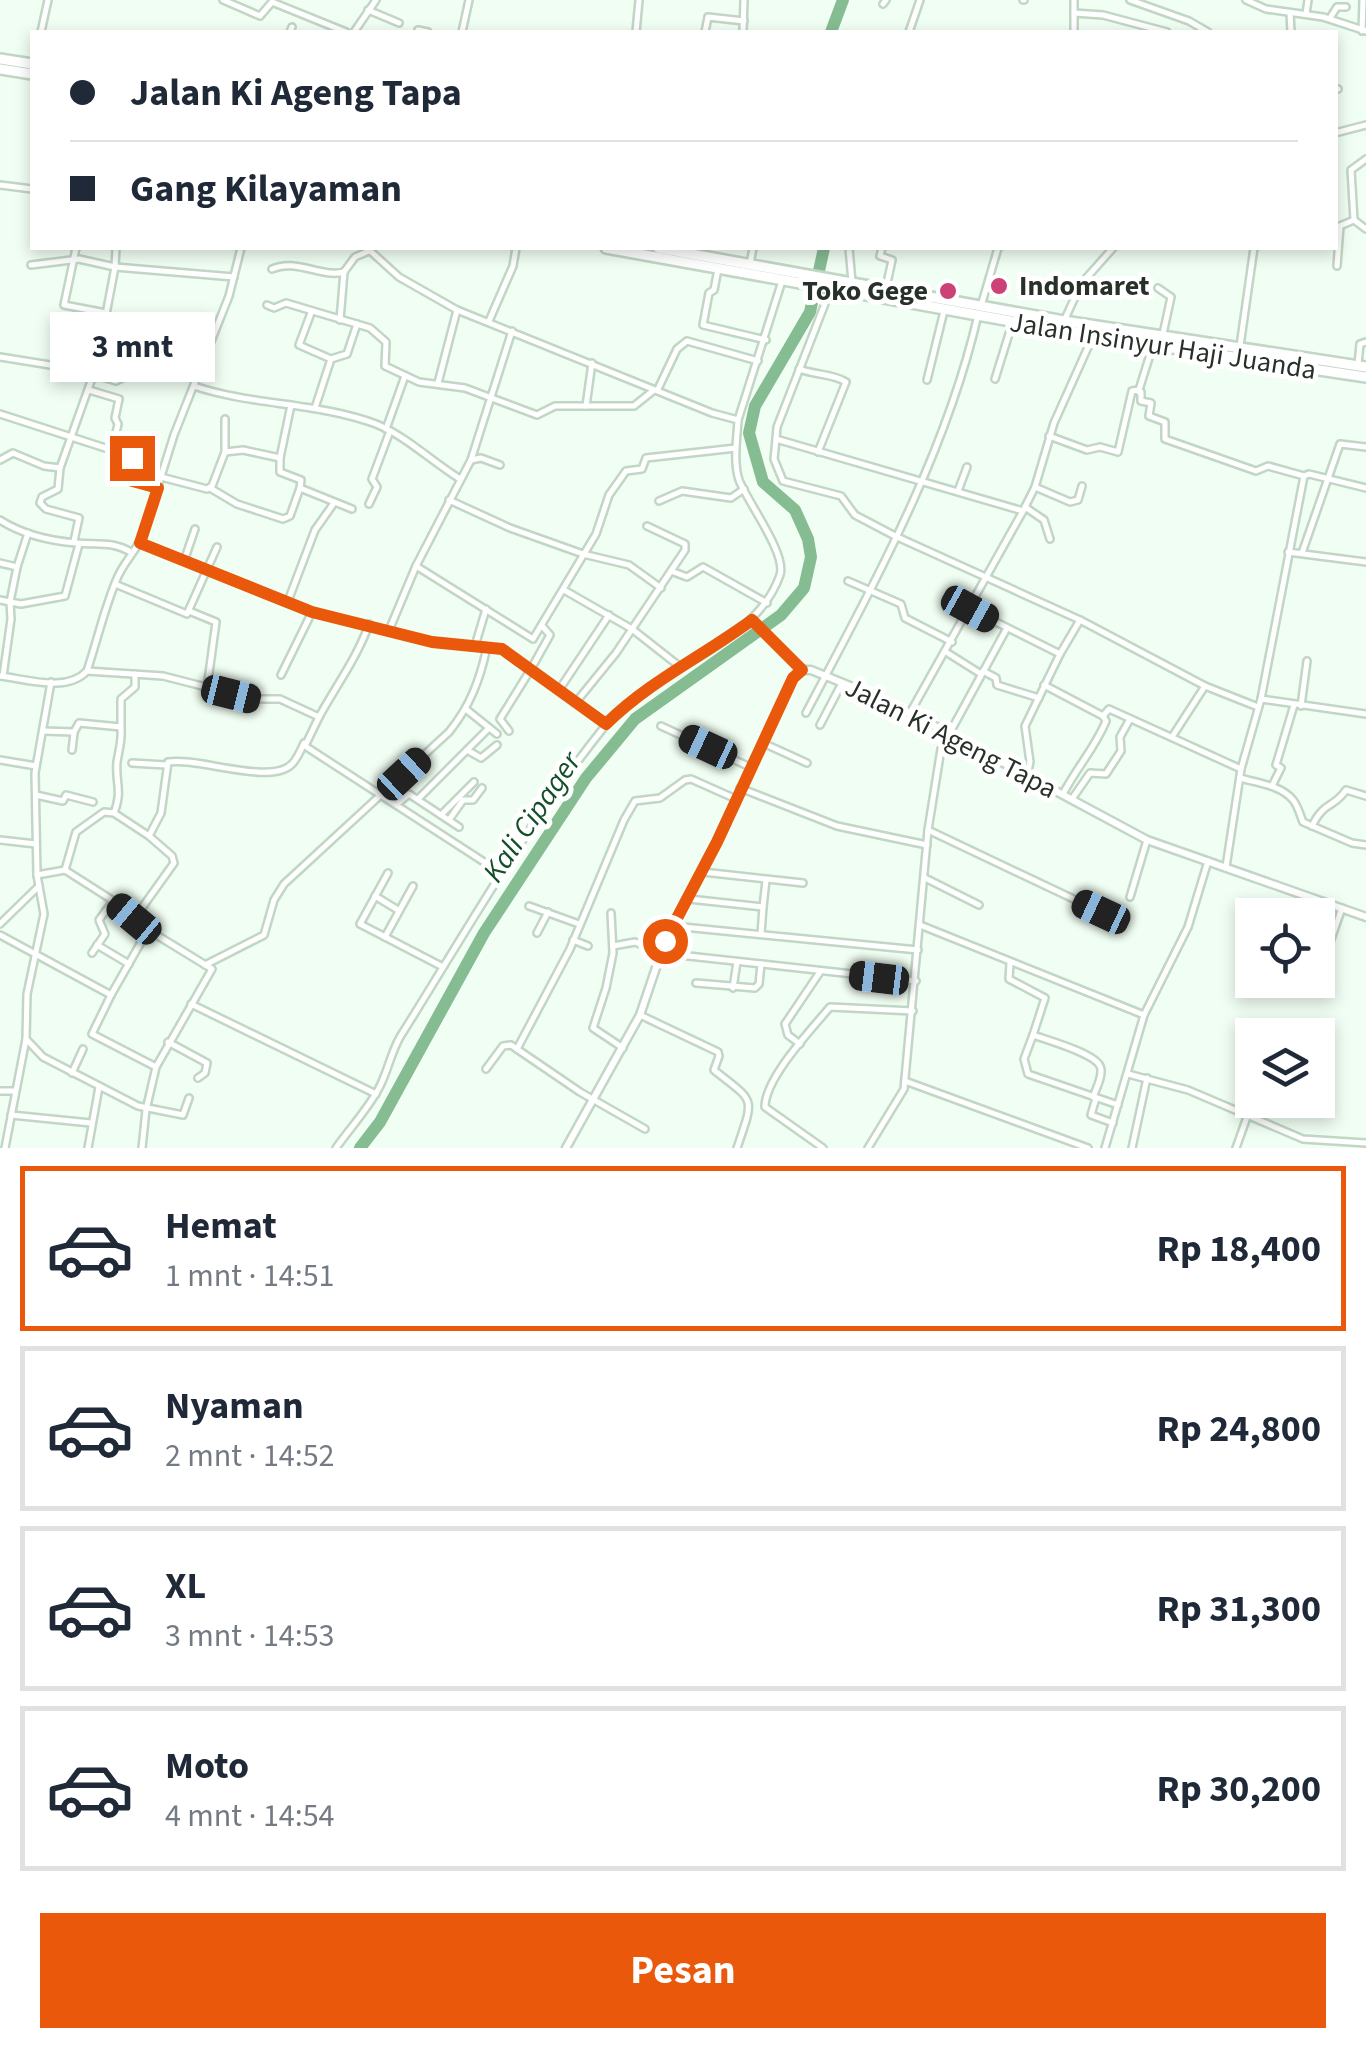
<!DOCTYPE html>
<html lang="id">
<meta charset="utf-8">
<style>
:root{--surface:#fff;--page:#f6f6f7;--text:#1f2937;--muted:#747a83;--line:#e0e1e3;--accent:#ea580c}
body{margin:0;font-family:"Source Sans 3",sans-serif;background:var(--page);color:var(--text);height:100vh;display:flex;flex-direction:column;font-size:38px;white-space:nowrap}
*{box-sizing:border-box;margin:0}
p{font-size:32px;color:var(--muted)}
.icon{flex:none;width:55px;height:55px;fill:none;stroke:currentColor;stroke-width:2;stroke-linecap:round;stroke-linejoin:round}
.map{position:relative;height:1148px;overflow:hidden}
.panel{display:flex;flex-direction:column;background:var(--surface);flex:1}
.panel>*{flex:none}
.guide{position:absolute;left:30px;top:30px;width:1308px;height:220px;border-radius:0px;box-shadow:0 5px 15px #0003;display:grid;align-content:center;height:220px;padding:0 40px;background:var(--surface)}
.buttons{position:absolute;left:1235px;top:898px;display:grid;gap:20px}
.buttons a{display:grid;place-items:center;width:100px;height:100px;border-radius:0px;background:var(--surface);box-shadow:0 5px 15px #0003;font-size:50px}
.end{position:absolute;width:45px;height:45px;margin:-22px;border:12px solid #ea580c;background:#fff;box-shadow:0 0 0 5px #fff}
.from{border-radius:50%}
.bubble{position:absolute;height:70px;border-radius:0px;background:var(--surface);box-shadow:0 5px 15px #0003;font-size:32px;font-weight:700;line-height:70px;text-align:center}
.car{position:absolute;width:30px;height:60px;margin:-30px -15px;border-radius:12px;box-shadow:0 0 8px 2px #0007;background:linear-gradient(#222 24%,#8ab4d8 0 40%,#222 0 76%,#8ab4d8 0 86%,#222 0)}
.guide b{display:flex;align-items:center;gap:35px;height:95px;font-size:38px}
.guide b+b{border-top:2px solid var(--line)}
.guide i{width:25px;height:25px;background:var(--text)}
ul{padding:18px 0 0;list-style:none}
li{display:flex;align-items:center;gap:30px;height:165px;margin:0 20px 15px;padding:0 20px;border:5px solid var(--line);border-radius:0px}
li div{flex:1}
li b{display:block;font-size:38px}
li em{font-style:normal;font-weight:700}
li.active{border-color:var(--accent)}
li>.icon{width:90px;height:90px;stroke-width:1.5}
.cta{display:flex;gap:20px;margin-top:auto;padding:20px 40px}
.cta a{flex:1;height:115px;border-radius:0px;background:var(--accent);color:#fff;font-size:40px;font-weight:700;line-height:115px;text-align:center}
.map>svg:first-child{display:block}
.lines{fill:none;stroke-linecap:round;stroke-linejoin:round}
.river{stroke:#86bc92;stroke-width:12}
.minor-casing{stroke:#c1d6c5;stroke-width:10}
.tertiary-casing{stroke:#c1d6c5;stroke-width:11}
.trunk-casing{stroke:#c1d6c5;stroke-width:14}
.minor{stroke:#fff;stroke-width:5}
.tertiary{stroke:#fff;stroke-width:6}
.trunk{stroke:#fff;stroke-width:9}
.route{stroke:#ea580c;stroke-width:12}
.poi-dot{fill:#cc4176;stroke:#fff;stroke-width:4}
.labels{text-anchor:middle;dominant-baseline:central;stroke-width:10;stroke-linejoin:round;paint-order:stroke}
.poi-label{font-size:28px;font-weight:bold;fill:#28302a;stroke:#fff;text-anchor:start}
.street-label{font-size:28px;fill:#28302a;stroke:#fff}
.water-label{font-size:30px;font-style:italic;fill:#134f28;stroke:#fff}
</style>
<div class="map">
<svg width="1366" height="1148" viewBox="0 0 1366 1148">
<rect width="100%" height="100%" fill="#f1fef3"/>
<g class="lines">
<!-- river -->
<g class="river">
<polyline points="831,32 843,0"/>
<polyline points="360,1148 380,1122 484,933 586,778 635,719 781,615 804,588 811,557 808,539 795,510 763,482 749,433 755,406 810,312 824,248"/>
</g>
<defs>
<g id="minor">
<polyline points="223,0 260,16 272,2 346,32"/>
<polyline points="1023,0 1024,0"/>
<polyline points="1130,0 1189,21 1208,32"/>
<polyline points="1246,0 1266,9 1323,17 1366,31"/>
<polyline points="883,4 886,0"/>
<polyline points="368,10 399,23"/>
<polyline points="1074,13 1103,15 1167,32"/>
<polyline points="1290,13 1291,32"/>
<polyline points="1306,14 1308,0"/>
<polyline points="1330,18 1337,7 1346,7"/>
<polyline points="418,30 428,32"/>
<polyline points="1362,31 1363,0"/>
<polyline points="41,32 48,0"/>
<polyline points="290,32 292,27"/>
<polyline points="354,32 376,0"/>
<polyline points="462,32 469,0"/>
<polyline points="636,32 639,0"/>
<polyline points="705,32 708,17 744,21"/>
<polyline points="743,32 744,0"/>
<polyline points="909,32 920,0"/>
<polyline points="1074,32 1074,0"/>
<polyline points="1335,89 1338,89"/>
<polyline points="1335,133 1366,125"/>
<polyline points="0,185 32,189"/>
<polyline points="1354,220 1351,170 1366,159"/>
<polyline points="1354,220 1366,229"/>
<polyline points="1335,228 1354,220"/>
<polyline points="76,248 64,305 106,313"/>
<polyline points="849,248 852,282"/>
<polyline points="882,248 880,256 892,260 886,288"/>
<polyline points="750,264 753,248"/>
<polyline points="31,265 79,259 115,267 234,277"/>
<polyline points="1337,266 1340,226"/>
<path d="M272,269C296,258 321,278 344,272L355,257L369,251"/>
<polyline points="718,269 714,290 709,293 703,325 766,340"/>
<polyline points="1158,288 1171,297 1163,334"/>
<polyline points="828,296 777,427 776,439 1023,511"/>
<polyline points="267,305 274,308 286,303 370,328 386,342 385,366 419,382 465,388 537,415 555,406 634,406 654,390"/>
<polyline points="981,306 998,248"/>
<polyline points="311,313 299,345 331,359 347,354 357,324"/>
<polyline points="340,320 344,272"/>
<polyline points="489,321 513,266 516,248"/>
<polyline points="1064,321 1081,284 1113,248"/>
<polyline points="1240,346 1254,248"/>
<polyline points="0,357 75,369 116,381 122,378 126,363 155,357 200,372"/>
<polyline points="1358,364 1360,344 1366,342"/>
<path d="M799,369C815,375 834,374 846,382L818,452"/>
<polyline points="995,379 1013,321"/>
<polyline points="927,380 944,311"/>
<polyline points="438,383 457,310"/>
<path d="M194,386C253,406 317,402 376,424C406,436 432,462 460,479"/>
<polyline points="658,389 677,349 687,341 758,361"/>
<polyline points="89,390 119,399 115,418 118,424 112,450"/>
<polyline points="1139,392 1141,392 1141,401 1151,403 1149,416 1165,422 1165,439 1256,471 1268,466 1304,476"/>
<polyline points="586,406 592,363"/>
<polyline points="315,408 331,359"/>
<polyline points="0,414 130,456 129,480 158,488"/>
<polyline points="225,419 225,452"/>
<polyline points="738,420 782,281"/>
<polyline points="386,429 405,376"/>
<polyline points="1049,436 1087,450 1100,447 1118,452 1132,391 1139,390 1153,345"/>
<polyline points="776,439 774,459 783,481 841,496 855,515 895,536 1080,620 1205,686 1258,707"/>
<polyline points="280,458 280,472 301,480 300,488"/>
<polyline points="0,460 13,453 44,466 60,468 96,367 115,267 116,248"/>
<polyline points="471,460 481,458 500,465"/>
<polyline points="60,468 58,489 42,497 40,503 46,509 79,518 74,541"/>
<polyline points="161,477 207,489 212,486 225,452 243,450 280,458 291,405"/>
<polyline points="1035,487 1070,502 1078,500 1082,486"/>
<polyline points="210,488 237,504 283,519 290,516 300,488 352,509"/>
<polyline points="958,491 967,467"/>
<polyline points="449,500 510,528 583,554 629,565 661,588"/>
<polyline points="659,501 682,491 731,498 744,489"/>
<polyline points="369,504 377,487 372,479 390,431"/>
<polyline points="1025,507 1044,520 1050,539"/>
<path d="M0,520C22,534 51,541 77,543C98,545 112,541 131,552"/>
<polyline points="140,543 312,612 432,642 502,649 607,724"/>
<polyline points="1288,552 1366,562"/>
<polyline points="1302,553 1340,444 1366,447"/>
<polyline points="184,561 195,529"/>
<polyline points="0,563 17,567 28,533"/>
<polyline points="416,566 533,639 596,534 609,495 626,471 642,469 646,458 736,448"/>
<polyline points="671,571 687,577 703,567 767,603"/>
<polyline points="848,581 901,604 905,618 952,642"/>
<polyline points="115,584 187,614 217,547"/>
<polyline points="564,590 632,629 679,666"/>
<polyline points="0,600 10,602 17,567"/>
<polyline points="288,601 315,530 334,503"/>
<polyline points="970,609 1060,654"/>
<polyline points="189,611 216,622 207,688"/>
<polyline points="752,621 802,670"/>
<polyline points="390,628 416,566 471,460 512,331"/>
<polyline points="475,646 486,609"/>
<polyline points="946,652 981,674"/>
<polyline points="531,669 550,635 543,627"/>
<polyline points="87,671 163,676 253,699 280,699 319,717 305,746 501,873"/>
<polyline points="983,671 996,678 997,685 1039,698"/>
<polyline points="281,675 312,612"/>
<path d="M0,676C26,679 67,693 87,671C97,641 104,610 116,581C123,562 137,551 143,534L174,435L229,296L241,248"/>
<polyline points="3,676 11,619 10,602 21,604 65,596 79,544"/>
<polyline points="51,682 35,773 37,875 44,914 27,994 26,1039 43,1057 138,1106 183,1115 189,1098"/>
<polyline points="1044,685 1103,716 1109,709 1241,769"/>
<polyline points="559,690 609,615"/>
<polyline points="1261,699 1366,714"/>
<polyline points="577,701 616,653 685,550 685,544 647,526"/>
<polyline points="1301,706 1307,661"/>
<polyline points="467,710 497,734"/>
<path d="M806,713C873,585 945,457 978,315"/>
<polyline points="910,713 1023,511 1035,487 1054,423 1093,336"/>
<path d="M319,717C336,686 358,656 369,624"/>
<polyline points="820,725 842,683"/>
<polyline points="661,726 750,767"/>
<polyline points="43,731 74,732 79,723 121,727 121,699 135,687 135,674"/>
<polyline points="509,731 500,719 531,669"/>
<polyline points="1172,737 1205,686"/>
<polyline points="763,743 807,763"/>
<polyline points="72,750 74,733"/>
<polyline points="467,750 481,758 497,745"/>
<polyline points="0,760 36,766"/>
<polyline points="132,763 166,765"/>
<polyline points="1027,775 1030,762 1025,726 1060,654 1080,620"/>
<path d="M1240,778C1257,783 1281,785 1293,800C1298,806 1300,815 1303,822L1352,843L1366,845"/>
<polyline points="1272,786 1281,768 1276,765 1294,705"/>
<polyline points="740,788 837,826 927,845"/>
<path d="M1063,794C1077,767 1095,748 1106,721L1103,716"/>
<polyline points="36,795 63,801 66,795 93,802"/>
<polyline points="418,799 489,728"/>
<polyline points="1072,799 1090,773 1106,774 1121,751 1120,737 1130,719"/>
<polyline points="397,804 409,794 459,827"/>
<path d="M114,813C123,790 115,783 117,762C119,749 122,741 121,728"/>
<polyline points="441,815 474,782"/>
<polyline points="449,820 463,800 473,800 482,788"/>
<path d="M1312,826C1325,800 1333,809 1346,790L1366,796"/>
<polyline points="928,830 1101,912"/>
<polyline points="0,840 36,844"/>
<polyline points="1226,867 1241,769 1261,699 1304,476 1309,474 1366,488"/>
<path d="M65,870L76,832L104,812L114,813L149,836L161,813L168,762C199,757 271,786 292,764C297,759 301,750 304,743"/>
<polyline points="703,872 803,883"/>
<polyline points="388,873 360,924 443,967"/>
<polyline points="37,875 65,870 109,898 145,928 212,969 156,1067 146,1110 142,1148"/>
<polyline points="925,878 979,905"/>
<polyline points="375,896 398,910"/>
<polyline points="1130,897 1147,840"/>
<polyline points="689,899 763,907 761,934"/>
<polyline points="529,906 579,924"/>
<polyline points="763,907 766,880"/>
<polyline points="611,913 613,953 606,988 593,1028 623,1048"/>
<polyline points="134,919 174,863 172,856 149,836"/>
<polyline points="0,924 39,886"/>
<polyline points="920,925 1144,1015"/>
<polyline points="673,926 918,950"/>
<polyline points="537,933 548,912"/>
<polyline points="0,935 111,995 148,930"/>
<polyline points="385,937 413,886"/>
<polyline points="573,940 588,946"/>
<polyline points="97,945 129,964"/>
<polyline points="613,946 635,942 661,953 916,981"/>
<polyline points="92,953 105,934 99,920 113,901"/>
<polyline points="1324,959 1342,908"/>
<polyline points="1010,963 1009,979 1045,998 1033,1035"/>
<path d="M205,965L264,935L274,900L284,884L449,732C470,706 480,680 487,647"/>
<polyline points="696,983 755,988 759,984 761,964"/>
<polyline points="733,988 737,962"/>
<polyline points="111,995 92,1034 156,1067"/>
<polyline points="191,1004 376,1094"/>
<path d="M640,1015L718,1052L719,1056L714,1070C755,1103 755,1095 737,1148"/>
<polyline points="168,1042 207,1063 205,1073 198,1078"/>
<polyline points="800,1044 788,1035 785,1024 820,972"/>
<polyline points="517,1049 570,949 624,820 635,801 660,798 685,780 691,779 736,799"/>
<polyline points="486,1069 503,1046 511,1045 580,1092 645,1129"/>
<polyline points="72,1073 83,1049"/>
<polyline points="1128,1074 1188,1090 1303,1139 1366,1143"/>
<polyline points="905,1081 1088,1148"/>
<polyline points="0,1091 15,1091"/>
<path d="M1093,1097C1096,1089 1104,1074 1100,1066C1094,1053 1047,1040 1033,1035L1024,1059L1028,1074L1118,1105"/>
<polyline points="1096,1098 1091,1115 1113,1123"/>
<polyline points="11,1115 91,1123"/>
<polyline points="5,1148 26,1039"/>
<polyline points="88,1148 99,1087"/>
<path d="M336,1148C350,1128 369,1108 380,1086C388,1070 391,1053 400,1037C466,932 527,823 605,726C653,667 755,648 780,575C787,554 748,503 739,480C733,462 737,438 738,420L712,413L457,310L399,277L367,248"/>
<path d="M823,1148L765,1107C765,1078 811,1030 830,1007L913,1011"/>
<polyline points="868,1148 904,1089 928,830 941,749 1007,628"/>
<polyline points="1105,1148 1144,1015 1188,927 1208,861"/>
<polyline points="1132,1148 1147,1078"/>
<polyline points="1236,1148 1247,1117"/>
</g>
<polyline id="tertiary" points="566,1148 640,1015 665,941 717,842 793,678 802,670 811,670 860,690 918,717 1147,840 1366,917"/>
<g id="trunk">
<polyline points="0,59 32,64"/>
<polyline points="0,69 32,74"/>
<polyline points="606,248 1093,336 1366,377"/>
<polyline points="658,248 1064,321 1366,367"/>
</g>
</defs>
<!-- minor casing -->
<use href="#minor" class="minor-casing"/>
<!-- tertiary casing -->
<use href="#tertiary" class="tertiary-casing"/>
<!-- trunk casing -->
<use href="#trunk" class="trunk-casing"/>
<!-- minor -->
<use href="#minor" class="minor"/>
<!-- tertiary -->
<use href="#tertiary" class="tertiary"/>
<!-- trunk -->
<use href="#trunk" class="trunk"/>
</g>
<g class="lines">
<!-- route -->
<path class="route" d="M132,458L129,480L158,488L140,543L312,612L432,642L502,649L606,724C650,681 703,656 752,620L802,670L793,678L717,842L665,941"/>
</g>
<!-- markers -->
<g class="poi-dot">
<circle cx="999" cy="286" r="10"/>
<circle cx="948" cy="291" r="10"/>
</g>
<g class="labels">
<!-- poi labels -->
<g class="poi-label">
<text x="1019" y="286">Indomaret</text>
<text x="928" y="291" text-anchor="end">Toko Gege</text>
</g>
<!-- street labels -->
<g class="street-label">
<text transform="translate(1163 346) rotate(9)">Jalan Insinyur Haji Juanda</text>
<text transform="translate(951 738) rotate(27)">Jalan Ki Ageng Tapa</text>
</g>
<!-- water labels -->
<g class="water-label">
<text transform="translate(532 817) rotate(-56)">Kali Cipager</text>
</g>
</g>
</svg>
<div class="buttons">
<a><svg class="icon" aria-label="locate" viewBox="0 0 24 24"><circle cx="12" cy="12" r="6"/><path d="M12 2v4M12 18v4M2 12h4M18 12h4"/></svg></a>
<a><svg class="icon" aria-label="layers" viewBox="0 0 24 24"><path d="M12 4l9 5-9 5-9-5zM3 14l9 5 9-5"/></svg></a>
</div>
<i class="end from" style="left:665px;top:941px"></i>
<i class="end" style="left:132px;top:458px"></i>
<div class="bubble" style="left:50px;top:312px;width:165px">3 mnt</div>
<i class="car" style="left:970px;top:609px;rotate:119deg"></i>
<i class="car" style="left:231px;top:694px;rotate:104deg"></i>
<i class="car" style="left:708px;top:747px;rotate:295deg"></i>
<i class="car" style="left:404px;top:774px;rotate:47deg"></i>
<i class="car" style="left:1101px;top:912px;rotate:295deg"></i>
<i class="car" style="left:134px;top:919px;rotate:310deg"></i>
<i class="car" style="left:879px;top:978px;rotate:277deg"></i>
<div class="guide">
<b><i class="from"></i>Jalan Ki Ageng Tapa</b>
<b><i></i>Gang Kilayaman</b>
</div>
</div>
<section class="panel">
<ul>
<li class="active"><svg class="icon" aria-label="car" viewBox="0 0 24 24"><path d="M5 17H2v-5l4-1 3-4h7l3 4 3 1v5h-3M9 17h6M6 11h13"/><circle cx="7" cy="17" r="2"/><circle cx="17" cy="17" r="2"/></svg><div><b>Hemat</b><p>1 mnt · 14:51</p></div><em>Rp 18,400</em></li>
<li><svg class="icon" aria-label="car" viewBox="0 0 24 24"><path d="M5 17H2v-5l4-1 3-4h7l3 4 3 1v5h-3M9 17h6M6 11h13"/><circle cx="7" cy="17" r="2"/><circle cx="17" cy="17" r="2"/></svg><div><b>Nyaman</b><p>2 mnt · 14:52</p></div><em>Rp 24,800</em></li>
<li><svg class="icon" aria-label="car" viewBox="0 0 24 24"><path d="M5 17H2v-5l4-1 3-4h7l3 4 3 1v5h-3M9 17h6M6 11h13"/><circle cx="7" cy="17" r="2"/><circle cx="17" cy="17" r="2"/></svg><div><b>XL</b><p>3 mnt · 14:53</p></div><em>Rp 31,300</em></li>
<li><svg class="icon" aria-label="car" viewBox="0 0 24 24"><path d="M5 17H2v-5l4-1 3-4h7l3 4 3 1v5h-3M9 17h6M6 11h13"/><circle cx="7" cy="17" r="2"/><circle cx="17" cy="17" r="2"/></svg><div><b>Moto</b><p>4 mnt · 14:54</p></div><em>Rp 30,200</em></li>
</ul>
<div class="cta"><a>Pesan</a></div>
</section>
